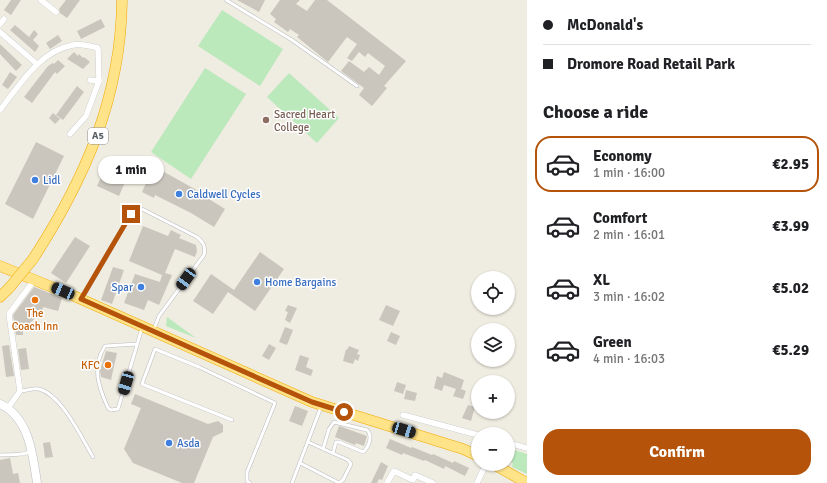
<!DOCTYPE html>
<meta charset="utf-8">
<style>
:root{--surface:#fff;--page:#f6f6f6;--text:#202124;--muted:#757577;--line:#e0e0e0;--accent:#b45309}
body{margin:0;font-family:Signika,sans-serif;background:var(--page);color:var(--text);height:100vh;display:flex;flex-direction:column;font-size:15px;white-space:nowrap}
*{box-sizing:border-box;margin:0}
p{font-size:13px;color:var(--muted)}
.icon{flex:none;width:22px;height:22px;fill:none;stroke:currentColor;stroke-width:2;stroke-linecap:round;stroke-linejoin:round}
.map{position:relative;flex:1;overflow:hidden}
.details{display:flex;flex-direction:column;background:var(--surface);width:300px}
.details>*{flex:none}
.guide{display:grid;align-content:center;height:88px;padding:0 16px;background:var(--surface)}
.controls{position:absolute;left:471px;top:271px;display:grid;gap:8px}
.controls a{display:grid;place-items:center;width:44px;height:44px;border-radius:50%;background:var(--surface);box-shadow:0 1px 3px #0004;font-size:20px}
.end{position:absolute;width:18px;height:18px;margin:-9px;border:5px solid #b45309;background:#fff;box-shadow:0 0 0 2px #fff}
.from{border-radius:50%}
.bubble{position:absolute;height:28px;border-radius:14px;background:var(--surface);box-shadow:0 1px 3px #0004;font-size:13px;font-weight:800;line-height:28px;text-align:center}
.car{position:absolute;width:12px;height:24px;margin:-12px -6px;border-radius:5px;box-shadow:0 0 3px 1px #0007;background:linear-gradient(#222 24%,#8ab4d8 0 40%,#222 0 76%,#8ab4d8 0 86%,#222 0)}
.guide b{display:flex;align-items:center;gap:14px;height:38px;font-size:15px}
.guide b+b{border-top:1px solid var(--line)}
.guide i{width:10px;height:10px;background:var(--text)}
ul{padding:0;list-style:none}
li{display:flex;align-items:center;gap:12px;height:56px;margin:0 8px 6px;padding:0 8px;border:2px solid transparent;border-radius:16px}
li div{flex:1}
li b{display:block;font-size:15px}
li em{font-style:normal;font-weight:800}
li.on{border-color:var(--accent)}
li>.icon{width:36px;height:36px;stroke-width:1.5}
h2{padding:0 16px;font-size:18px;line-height:48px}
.primary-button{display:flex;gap:8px;margin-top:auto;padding:8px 16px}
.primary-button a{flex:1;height:46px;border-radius:16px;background:var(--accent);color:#fff;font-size:16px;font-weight:800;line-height:46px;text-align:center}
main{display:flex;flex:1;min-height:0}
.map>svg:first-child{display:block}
.green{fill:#bbe9bc}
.building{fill:#cac6be}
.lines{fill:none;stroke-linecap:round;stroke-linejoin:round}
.lane-casing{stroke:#babcc2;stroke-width:4}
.street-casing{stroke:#babcc2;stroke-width:6}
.secondary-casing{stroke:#babec5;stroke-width:9}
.highway-casing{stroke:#f0a900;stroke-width:11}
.lane{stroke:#fff;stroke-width:3}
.street{stroke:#fff;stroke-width:5.5}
.secondary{stroke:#fff;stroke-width:8}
.highway{stroke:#ffe388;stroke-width:10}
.highway-bridge-casing{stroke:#f0a900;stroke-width:11;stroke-linecap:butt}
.highway-bridge{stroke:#ffe388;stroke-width:10}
.route{stroke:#b45309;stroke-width:5}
.education-dot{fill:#8d6e63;stroke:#fff;stroke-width:1.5}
.shop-dot{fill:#3f7fe0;stroke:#fff;stroke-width:1.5}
.food-dot{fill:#e8710a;stroke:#fff;stroke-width:1.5}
.labels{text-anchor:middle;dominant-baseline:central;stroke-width:3;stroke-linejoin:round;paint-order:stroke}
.shield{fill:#fff;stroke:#8c8e92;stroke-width:1}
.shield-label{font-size:10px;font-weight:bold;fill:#5a5e64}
.education-label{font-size:11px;fill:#785e54;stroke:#fff;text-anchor:start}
.shop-label{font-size:11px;fill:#366cbe;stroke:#fff;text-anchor:start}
.food-label{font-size:11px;fill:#c56008;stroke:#fff}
</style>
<main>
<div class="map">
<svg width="527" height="483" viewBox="0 0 527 483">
<rect width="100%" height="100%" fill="#efece1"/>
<!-- green -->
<g class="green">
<polygon points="222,10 283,49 260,86 198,46"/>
<polygon points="205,68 246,94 191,179 151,152"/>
<polygon points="289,73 339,118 317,143 267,97"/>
<polygon points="167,317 196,338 166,326"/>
<polygon points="508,448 527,454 527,474 512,467 513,463 508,461"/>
</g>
<!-- building -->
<g class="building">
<polygon points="11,0 21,0 11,15 4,10"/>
<polygon points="66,0 80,0 67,18 60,13 59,9"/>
<polygon points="237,0 265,0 259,12"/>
<polygon points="280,0 300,0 296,4 307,11 315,0 327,0 406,61 384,86 387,88 372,106 359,95 364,88 341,71 349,61 364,72 369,67 379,75 385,66 368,53 365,57 359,52 352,61 347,58 357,44 347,37 328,62 297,37 299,35 290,29 288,32 274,22 276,19 270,14"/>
<polygon points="101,19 105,27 81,39 77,31"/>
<polygon points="15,25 29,37 34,30 38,34 33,40 39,46 35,52 10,30"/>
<polygon points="58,35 62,41 50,49 46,43"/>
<polygon points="0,44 22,65 16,71 0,54"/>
<polygon points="74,52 78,56 79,54 83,58 84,57 90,62 83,69 67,59"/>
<polygon points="58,60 65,66 57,74 55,72 32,103 24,97 48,66 53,63 54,64"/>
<polygon points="10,72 17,77 8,89 2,85"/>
<polygon points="77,86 84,92 63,120 56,115"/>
<polygon points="53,113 60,119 55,124 49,118"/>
<polygon points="36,142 64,156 33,219 5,204"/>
<polygon points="107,165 128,175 119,196 97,186"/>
<polygon points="157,168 202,193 201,194 225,209 214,227 191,213 155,195 154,198 142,192 152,170 155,172"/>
<polygon points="143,226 168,236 171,230 181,235 179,238 196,245 197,251 195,257 175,249 165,273 172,275 159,305 148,300 144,310 124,303 135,274 160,282 162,275 129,261"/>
<polygon points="75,237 90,246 66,283 51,273"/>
<polygon points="260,252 284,269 255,311 228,292 213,314 193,301 211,274 234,290"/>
<polygon points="113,267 124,270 112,304 101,300"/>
<polygon points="34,287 62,298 58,311 43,307 42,312 31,322 27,326 23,325 23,335 16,335 13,315"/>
<polygon points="288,305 297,308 290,323 285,320 288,312 285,311"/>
<polygon points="386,305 400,311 393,326 379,320"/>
<polygon points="285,327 293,330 287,345 279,342"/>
<polygon points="391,332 400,336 396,345 387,341"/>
<polygon points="269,344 276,348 269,360 262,356"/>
<polygon points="9,345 14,376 6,377 2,346"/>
<polygon points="349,346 359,350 357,354 360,355 358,361 355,359 353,364 343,361 346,349 347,350"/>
<polygon points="26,348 29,369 21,370 18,349"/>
<polygon points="106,351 117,353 111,380 101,377 100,371"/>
<polygon points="300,355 309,358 306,367 313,370 311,376 295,370"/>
<polygon points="444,372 464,380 461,389 466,391 463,399 453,396 456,389 444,385 442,391 434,388 437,376 442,378"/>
<polygon points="397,382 406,385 403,394 394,391"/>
<polygon points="406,390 417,393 415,401 404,399"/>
<polygon points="135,394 208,424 218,421 223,425 223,432 213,437 194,483 182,483 133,463 124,449 141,408 131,404"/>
<polygon points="468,405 475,407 471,421 462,418"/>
<polygon points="295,406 308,411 302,426 289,421"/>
<polygon points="339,426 367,436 364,446 356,443 355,445 335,437"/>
<polygon points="390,439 411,448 412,447 432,455 433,454 453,463 454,461 469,468 465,476 445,466 444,469 425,460 424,461 403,453 402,455 386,448"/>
<polygon points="50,442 53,457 45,458 43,443"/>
<polygon points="10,458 13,474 18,473 20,483 0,483 0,460"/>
<polygon points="381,462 388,466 382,480 379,479 377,483 371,483"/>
</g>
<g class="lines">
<defs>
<g id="lane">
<polyline points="226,0 292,40 357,86"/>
<path d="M83,297L131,214L136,209H142L197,237C203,242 206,246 204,255L159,316L154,329"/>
<path d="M137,344L105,346C91,367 99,388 108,408L111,410L118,409L142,328"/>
<path d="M20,391C25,391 33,388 39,389C62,395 81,437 93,457"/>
<polyline points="232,420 142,384 155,349 199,367 275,403 247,472 247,481 250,483"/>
<path d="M323,449L329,429L334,422L367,430C373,436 369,447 363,452L339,442H336L333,453"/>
<path d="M0,455C11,454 20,456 30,452"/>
<polyline points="300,463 339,483 343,480 351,464 348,460 308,442"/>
<polyline points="292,483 321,407"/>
</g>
<g id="street">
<polyline points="41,0 56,12"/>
<polyline points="0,24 4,19"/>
<polyline points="0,32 37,64"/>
<polyline points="90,80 99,81"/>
<path d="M0,110C19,86 39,51 73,45C81,43 90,46 98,48L99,81L86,116L70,134"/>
<polyline points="8,408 20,391 9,314 35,279"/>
<polyline points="403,415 478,435"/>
<polyline points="508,443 527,448"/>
<polyline points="387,483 394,471 413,480 415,475 433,483"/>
<polyline points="477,483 486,464"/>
</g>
<path id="secondary" d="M0,404C29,417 33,455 37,483"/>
<g id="highway">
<path d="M33,259C85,179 121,97 122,0"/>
<polyline points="0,266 74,296 312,402 463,449 478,456"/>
<polyline points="0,297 10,287"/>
<polyline points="493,464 527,483"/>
</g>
</defs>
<!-- lane casing -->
<use href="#lane" class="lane-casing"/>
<!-- street casing -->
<use href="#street" class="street-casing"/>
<!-- secondary casing -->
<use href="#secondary" class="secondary-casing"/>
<!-- highway casing -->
<use href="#highway" class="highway-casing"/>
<!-- lane -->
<use href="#lane" class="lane"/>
<!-- street -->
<use href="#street" class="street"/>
<!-- secondary -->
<use href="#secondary" class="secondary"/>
<!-- highway -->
<use href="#highway" class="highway"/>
<defs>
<polyline id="highway-bridge" points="10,287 33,259"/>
</defs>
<!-- highway-bridge casing -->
<use href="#highway-bridge" class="highway-bridge-casing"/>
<!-- highway-bridge -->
<use href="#highway-bridge" class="highway-bridge"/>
</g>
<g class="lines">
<!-- route -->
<polyline class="route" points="131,214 81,299 312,402 344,412"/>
</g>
<!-- markers -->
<circle class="education-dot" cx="266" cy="120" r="4"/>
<g class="shop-dot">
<circle cx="35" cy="180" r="4"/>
<circle cx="179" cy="194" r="4"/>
<circle cx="257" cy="282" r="4"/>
<circle cx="141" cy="287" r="4"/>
<circle cx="169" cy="443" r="4"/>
</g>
<g class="food-dot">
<circle cx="35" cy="300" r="4"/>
<circle cx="108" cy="365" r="4"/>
</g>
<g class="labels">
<!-- shield labels -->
<rect class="shield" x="88" y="128" width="20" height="16" rx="3"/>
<g class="shield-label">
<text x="98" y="136">A5</text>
</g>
<!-- education labels -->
<g class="education-label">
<text x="274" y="114">Sacred Heart<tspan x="274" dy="13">College</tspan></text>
</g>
<!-- shop labels -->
<g class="shop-label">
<text x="43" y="180">Lidl</text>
<text x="187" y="194">Caldwell Cycles</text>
<text x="265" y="282">Home Bargains</text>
<text x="133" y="287" text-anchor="end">Spar</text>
<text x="177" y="443">Asda</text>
</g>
<!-- food labels -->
<g class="food-label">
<text x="35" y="313">The<tspan x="35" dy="13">Coach Inn</tspan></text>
<text x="100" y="365" text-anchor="end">KFC</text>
</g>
</g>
</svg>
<div class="controls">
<a><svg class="icon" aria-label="locate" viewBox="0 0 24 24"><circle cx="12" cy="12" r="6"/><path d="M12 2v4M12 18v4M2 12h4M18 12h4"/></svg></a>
<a><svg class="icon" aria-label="layers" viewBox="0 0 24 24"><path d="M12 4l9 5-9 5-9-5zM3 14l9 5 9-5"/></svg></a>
<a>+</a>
<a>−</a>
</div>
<i class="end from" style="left:344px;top:412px"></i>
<i class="end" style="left:131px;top:214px"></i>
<div class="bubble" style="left:98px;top:156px;width:66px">1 min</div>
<i class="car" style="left:186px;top:279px;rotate:216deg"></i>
<i class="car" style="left:63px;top:291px;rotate:293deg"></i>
<i class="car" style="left:126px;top:383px;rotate:196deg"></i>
<i class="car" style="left:404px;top:430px;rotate:107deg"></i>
</div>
<section class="details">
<div class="guide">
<b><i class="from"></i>McDonald's</b>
<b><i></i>Dromore Road Retail Park</b>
</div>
<h2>Choose a ride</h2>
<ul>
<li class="on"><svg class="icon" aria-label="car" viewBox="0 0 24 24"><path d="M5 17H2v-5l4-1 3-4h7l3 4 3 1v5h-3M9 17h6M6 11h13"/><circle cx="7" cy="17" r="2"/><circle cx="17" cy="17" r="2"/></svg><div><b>Economy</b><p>1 min · 16:00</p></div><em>€2.95</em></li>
<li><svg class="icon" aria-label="car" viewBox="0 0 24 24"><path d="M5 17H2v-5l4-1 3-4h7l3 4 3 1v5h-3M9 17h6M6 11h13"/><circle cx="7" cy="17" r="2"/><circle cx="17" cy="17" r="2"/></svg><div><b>Comfort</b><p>2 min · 16:01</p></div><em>€3.99</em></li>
<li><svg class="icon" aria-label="car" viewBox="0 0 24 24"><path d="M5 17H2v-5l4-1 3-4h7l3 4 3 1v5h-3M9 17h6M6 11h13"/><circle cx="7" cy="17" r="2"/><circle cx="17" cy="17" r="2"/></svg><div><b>XL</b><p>3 min · 16:02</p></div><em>€5.02</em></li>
<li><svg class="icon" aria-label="car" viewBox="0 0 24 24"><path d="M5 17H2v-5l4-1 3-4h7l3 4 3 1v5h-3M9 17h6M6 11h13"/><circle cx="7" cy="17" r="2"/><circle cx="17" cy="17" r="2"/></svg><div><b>Green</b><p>4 min · 16:03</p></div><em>€5.29</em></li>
</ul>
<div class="primary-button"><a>Confirm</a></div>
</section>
</main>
